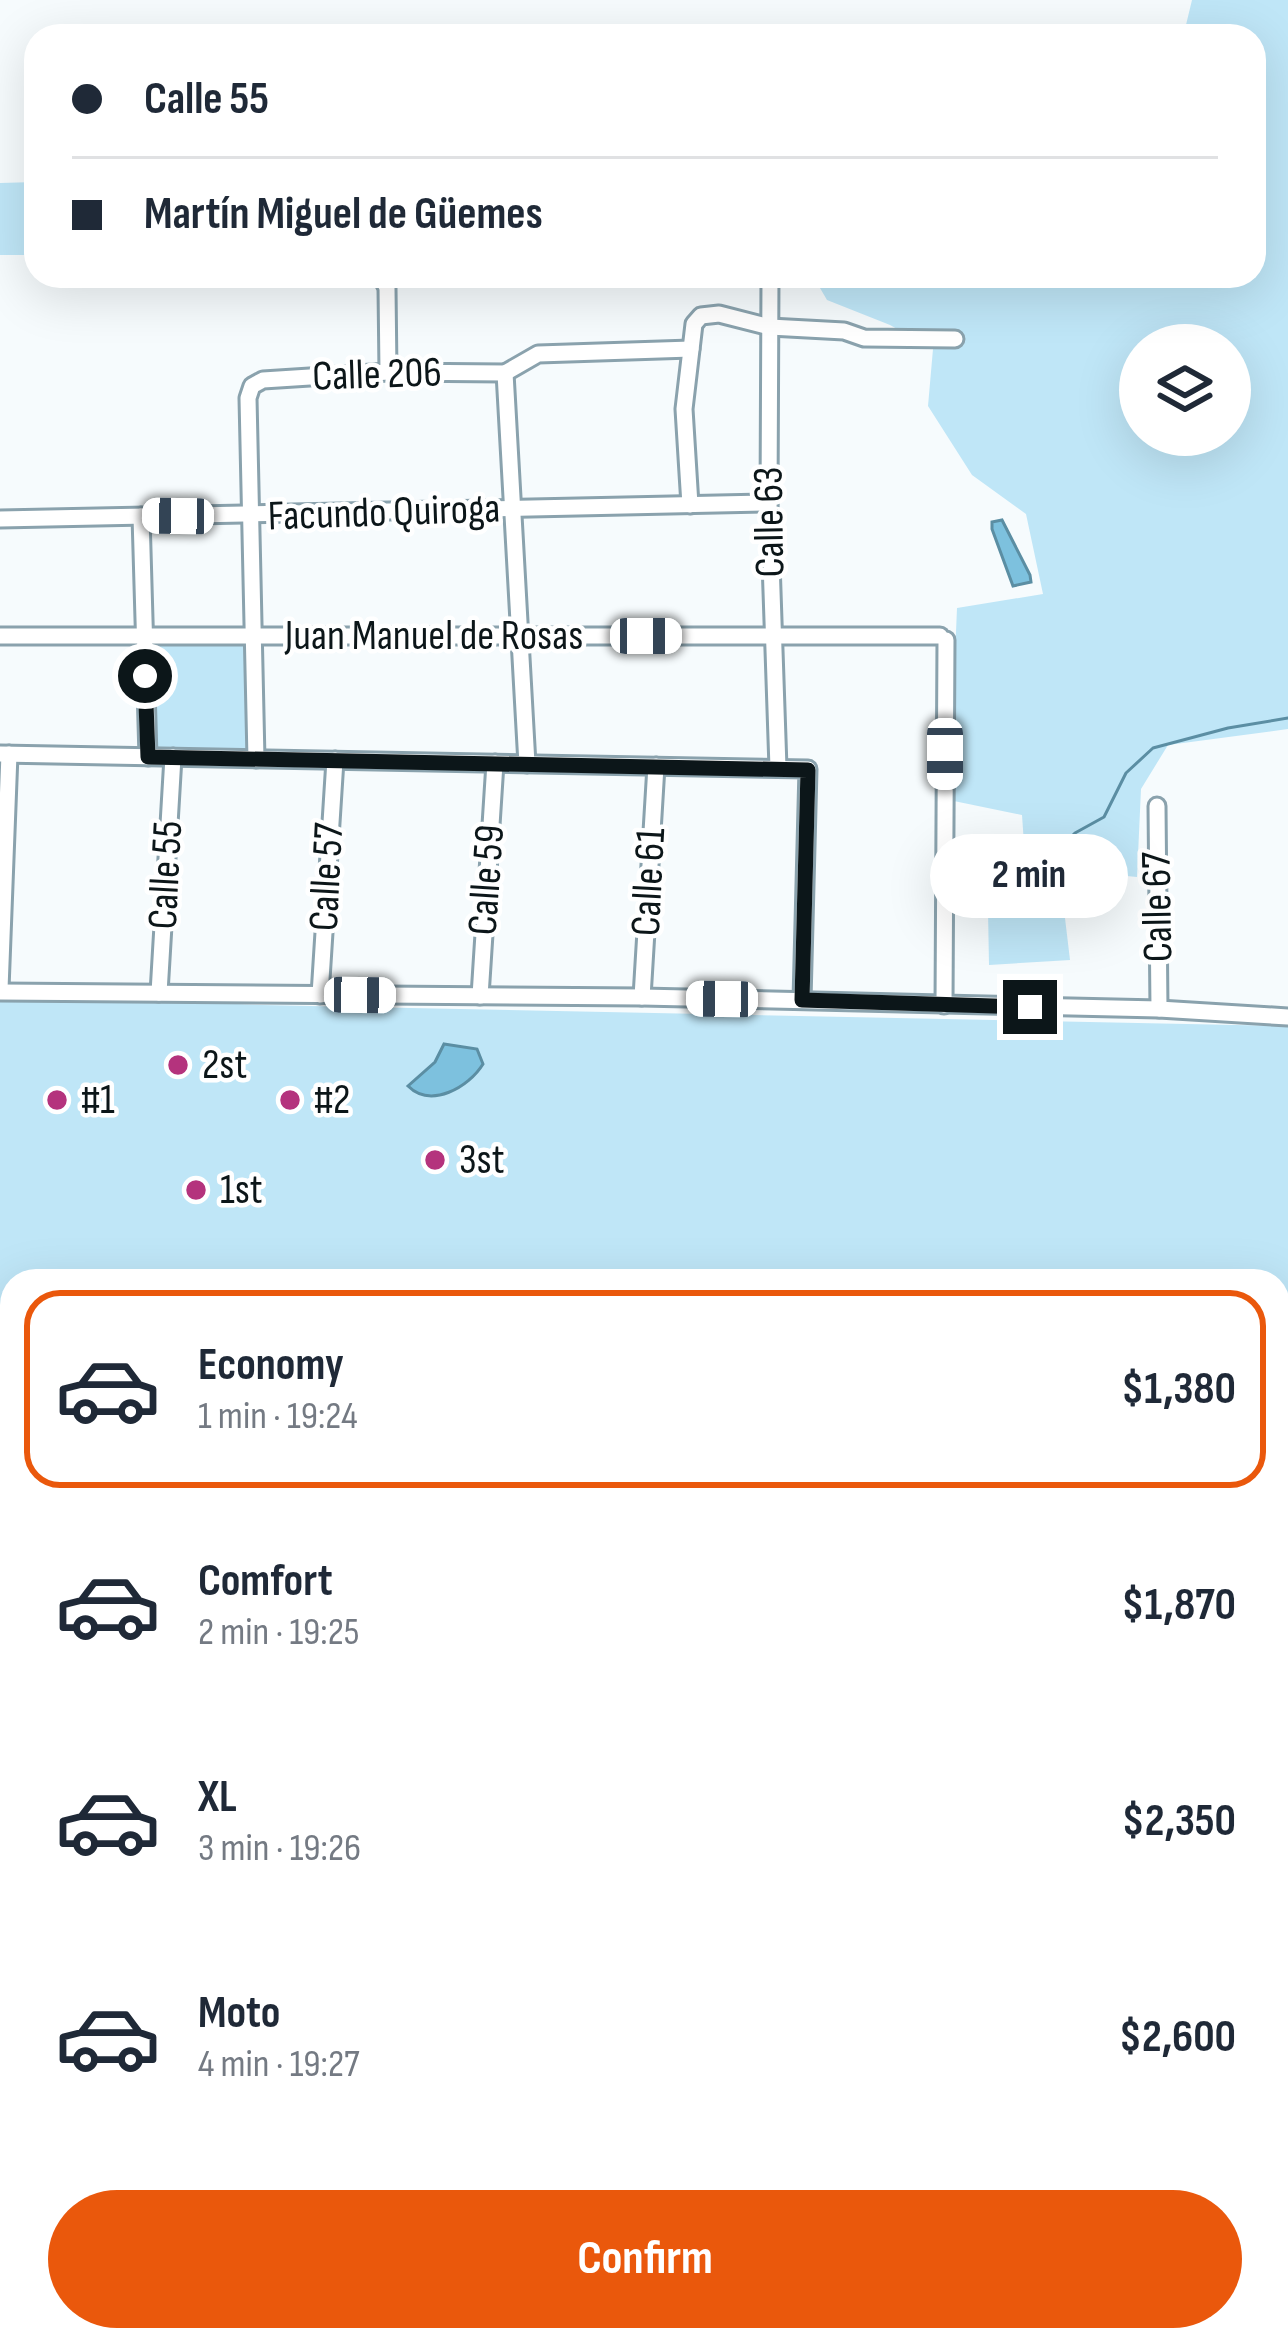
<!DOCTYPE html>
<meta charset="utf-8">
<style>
:root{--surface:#fff;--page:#f6f6f7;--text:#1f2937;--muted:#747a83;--line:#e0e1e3;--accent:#ea580c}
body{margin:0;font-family:"Sofia Sans Condensed",sans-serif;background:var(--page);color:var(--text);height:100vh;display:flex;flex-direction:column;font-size:45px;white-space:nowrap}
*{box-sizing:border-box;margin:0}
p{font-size:39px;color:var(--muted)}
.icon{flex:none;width:66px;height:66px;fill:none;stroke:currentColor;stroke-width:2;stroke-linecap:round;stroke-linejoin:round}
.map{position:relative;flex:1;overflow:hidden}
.drawer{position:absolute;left:0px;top:1269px;width:1290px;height:1083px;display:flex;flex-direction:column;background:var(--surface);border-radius:36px 36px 0 0;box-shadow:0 12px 48px #0002}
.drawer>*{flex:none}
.banner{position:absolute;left:24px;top:24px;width:1242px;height:264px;border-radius:36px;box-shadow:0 12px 48px #0002;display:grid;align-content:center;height:264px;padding:0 48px;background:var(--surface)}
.buttons{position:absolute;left:1119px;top:324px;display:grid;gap:24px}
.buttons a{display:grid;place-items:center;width:132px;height:132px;border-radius:50%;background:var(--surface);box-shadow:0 12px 48px #0002;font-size:60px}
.end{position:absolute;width:54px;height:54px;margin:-27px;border:15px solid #0c1619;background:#fff;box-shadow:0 0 0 6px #fff}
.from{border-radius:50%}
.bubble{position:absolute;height:84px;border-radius:42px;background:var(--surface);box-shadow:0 12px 48px #0002;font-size:39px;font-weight:700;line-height:84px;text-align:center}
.car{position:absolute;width:36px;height:72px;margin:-36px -18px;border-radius:15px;box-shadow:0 0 9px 3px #0007;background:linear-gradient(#fff 24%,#345 0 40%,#fff 0 76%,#345 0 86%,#fff 0)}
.banner b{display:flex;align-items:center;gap:42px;height:114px;font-size:45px}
.banner b+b{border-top:3px solid var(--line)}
.banner i{width:30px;height:30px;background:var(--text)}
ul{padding:21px 0 0;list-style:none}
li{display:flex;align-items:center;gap:36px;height:198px;margin:0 24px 18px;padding:0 24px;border:6px solid transparent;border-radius:36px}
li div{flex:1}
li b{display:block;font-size:45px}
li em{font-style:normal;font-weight:700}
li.active{border-color:var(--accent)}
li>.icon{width:108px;height:108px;stroke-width:1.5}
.primary-button{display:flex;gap:24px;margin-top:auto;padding:24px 48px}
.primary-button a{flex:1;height:138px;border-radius:72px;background:var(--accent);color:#fff;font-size:48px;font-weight:700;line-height:138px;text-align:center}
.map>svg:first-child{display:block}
.built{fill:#e0f4fd}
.green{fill:#bfe6f7;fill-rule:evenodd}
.water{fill:#7dc1de;stroke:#5b8ea3;stroke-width:3}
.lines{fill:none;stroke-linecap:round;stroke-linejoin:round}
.stream{stroke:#5b8ea3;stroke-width:3}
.minor-casing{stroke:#8aa2ad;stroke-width:21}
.major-casing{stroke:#a35d84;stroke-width:24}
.minor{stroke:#fff;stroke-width:15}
.major{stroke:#f9b5d8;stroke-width:18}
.route{stroke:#0c1619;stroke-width:15}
.poi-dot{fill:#b4337d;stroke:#fff;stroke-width:4.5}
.labels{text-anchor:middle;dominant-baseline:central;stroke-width:9;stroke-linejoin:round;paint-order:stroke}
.street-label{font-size:42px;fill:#0c1619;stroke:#fff}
.poi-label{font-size:42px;fill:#0c1619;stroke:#fff;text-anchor:start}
</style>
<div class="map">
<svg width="1288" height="2351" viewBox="0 0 1288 2351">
<rect width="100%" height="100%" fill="#f6fbfd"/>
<!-- built -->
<polygon class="built" points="0,1586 12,1590 12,2141 0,2141"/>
<!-- green -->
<g class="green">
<path d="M1192,0H1288V729L1168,745L1141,789L1137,877L1096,873L1062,893L1070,960L989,965L988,910L1028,901L1022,815L949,800L957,608L1043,594L1026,514L972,475L928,406L933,349L890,325L827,300L813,276H1254V36H1179L1185,29ZM1140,345H1230V435H1140Z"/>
<polygon points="36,182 36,255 0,255 0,183"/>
<polygon points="153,639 247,639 248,749 154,750"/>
<polygon points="37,996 261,1005 1288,1026 1288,1766 1278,1763 1278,1281 12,1281 12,1580 0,1576 0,999"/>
<polygon points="1278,2017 1288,2020 1288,2351 956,2351 960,2340 1278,2340"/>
</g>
<!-- water -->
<g class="water">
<polygon points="1002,520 1030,575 1031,582 1013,586 992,529 992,522"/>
<path d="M444,1044L477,1049L483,1064C469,1087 431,1109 408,1086L435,1062Z"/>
</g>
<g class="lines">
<!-- stream -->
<polyline class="stream" points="973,846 991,844 1056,852 1075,833 1104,817 1126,773 1153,748 1228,728 1288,718"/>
<defs>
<g id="minor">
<polyline points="381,276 387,288 388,372"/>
<polyline points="770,276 769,503 778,768"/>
<polyline points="505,373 527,764"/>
<polyline points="505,373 538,354 691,349"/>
<polyline points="690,505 684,409 694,324 701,316 719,314 770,327 844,331 864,338 955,339"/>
<polyline points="141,516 148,757"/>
<polyline points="0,519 769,503"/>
<polyline points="0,636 940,636"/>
<polyline points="0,754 808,769 802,1000"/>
<polyline points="256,759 248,398 252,386 263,380 388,372 505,373"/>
<polyline points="1157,806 1159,1009"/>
<polyline points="0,989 9,754"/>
<polyline points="0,992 642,997 1159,1009 1288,1017"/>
<polyline points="159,993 173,757"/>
<polyline points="320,995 335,760"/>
<polyline points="480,996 495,763"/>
<polyline points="642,997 656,766"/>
<polyline points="944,1005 946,640"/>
<polyline points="0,1817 12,1768"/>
<polyline points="0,1889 12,1891"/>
<polyline points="1278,2005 1288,2009"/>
<polyline points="0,2098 12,2101"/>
<polyline points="1058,2340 1069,2351"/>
<polyline points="1073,2340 1096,2351"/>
</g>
<polyline id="major" points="0,1582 12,1585"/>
</defs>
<!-- minor casing -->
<use href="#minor" class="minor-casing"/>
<!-- major casing -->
<use href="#major" class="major-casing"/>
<!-- minor -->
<use href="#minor" class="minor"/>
<!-- major -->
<use href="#major" class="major"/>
</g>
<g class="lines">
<!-- route -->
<polyline class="route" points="145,676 148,757 808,770 802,1000 1030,1007"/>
</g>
<!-- markers -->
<g class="poi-dot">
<circle cx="178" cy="1065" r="12"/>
<circle cx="57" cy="1100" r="12"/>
<circle cx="290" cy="1100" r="12"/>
<circle cx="435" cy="1160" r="12"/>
<circle cx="196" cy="1190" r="12"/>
</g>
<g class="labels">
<!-- street labels -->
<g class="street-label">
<text transform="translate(377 375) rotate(-2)">Calle 206</text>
<text transform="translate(384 513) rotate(-2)">Facundo Quiroga</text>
<text transform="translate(770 522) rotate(-91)">Calle 63</text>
<text x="434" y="636">Juan Manuel de Rosas</text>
<text transform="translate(166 875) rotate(-87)">Calle 55</text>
<text transform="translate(327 877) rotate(-87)">Calle 57</text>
<text transform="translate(487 880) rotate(-86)">Calle 59</text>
<text transform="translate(649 882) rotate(-87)">Calle 61</text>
<text transform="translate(1158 907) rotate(-91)">Calle 67</text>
</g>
<!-- poi labels -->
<g class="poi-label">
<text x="202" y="1065">2st</text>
<text x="81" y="1100">#1</text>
<text x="314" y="1100">#2</text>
<text x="459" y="1160">3st</text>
<text x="220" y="1190">1st</text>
</g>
</g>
</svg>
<div class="buttons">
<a><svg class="icon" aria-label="layers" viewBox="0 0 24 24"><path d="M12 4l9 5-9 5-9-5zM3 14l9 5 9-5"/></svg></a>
</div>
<i class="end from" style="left:145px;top:676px"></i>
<i class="end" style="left:1030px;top:1007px"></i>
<div class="bubble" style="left:930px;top:834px;width:198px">2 min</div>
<i class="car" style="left:178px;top:516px;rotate:271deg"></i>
<i class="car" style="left:646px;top:636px;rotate:90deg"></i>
<i class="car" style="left:945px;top:754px;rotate:180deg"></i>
<i class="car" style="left:360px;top:995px;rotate:91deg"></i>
<i class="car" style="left:722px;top:999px;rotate:271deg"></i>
<div class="banner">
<b><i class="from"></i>Calle 55</b>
<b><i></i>Martín Miguel de Güemes</b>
</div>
<section class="drawer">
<ul>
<li class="active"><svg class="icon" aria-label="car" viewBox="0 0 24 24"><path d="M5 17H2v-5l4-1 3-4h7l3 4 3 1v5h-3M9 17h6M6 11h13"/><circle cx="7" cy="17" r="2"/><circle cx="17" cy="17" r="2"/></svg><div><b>Economy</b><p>1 min · 19:24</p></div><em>$1,380</em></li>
<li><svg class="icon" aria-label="car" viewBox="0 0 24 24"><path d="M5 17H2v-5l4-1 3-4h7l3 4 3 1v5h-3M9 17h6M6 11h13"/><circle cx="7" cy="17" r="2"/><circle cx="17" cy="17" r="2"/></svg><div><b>Comfort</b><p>2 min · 19:25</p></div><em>$1,870</em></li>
<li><svg class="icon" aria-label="car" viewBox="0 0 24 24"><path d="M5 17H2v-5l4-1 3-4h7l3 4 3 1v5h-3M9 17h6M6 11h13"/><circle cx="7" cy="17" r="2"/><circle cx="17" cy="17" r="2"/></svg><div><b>XL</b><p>3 min · 19:26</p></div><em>$2,350</em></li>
<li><svg class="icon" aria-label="car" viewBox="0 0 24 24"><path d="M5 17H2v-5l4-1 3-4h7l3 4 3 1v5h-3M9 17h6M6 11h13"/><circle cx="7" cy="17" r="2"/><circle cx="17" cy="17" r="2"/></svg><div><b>Moto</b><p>4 min · 19:27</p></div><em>$2,600</em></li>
</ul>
<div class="primary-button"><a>Confirm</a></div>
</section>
</div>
